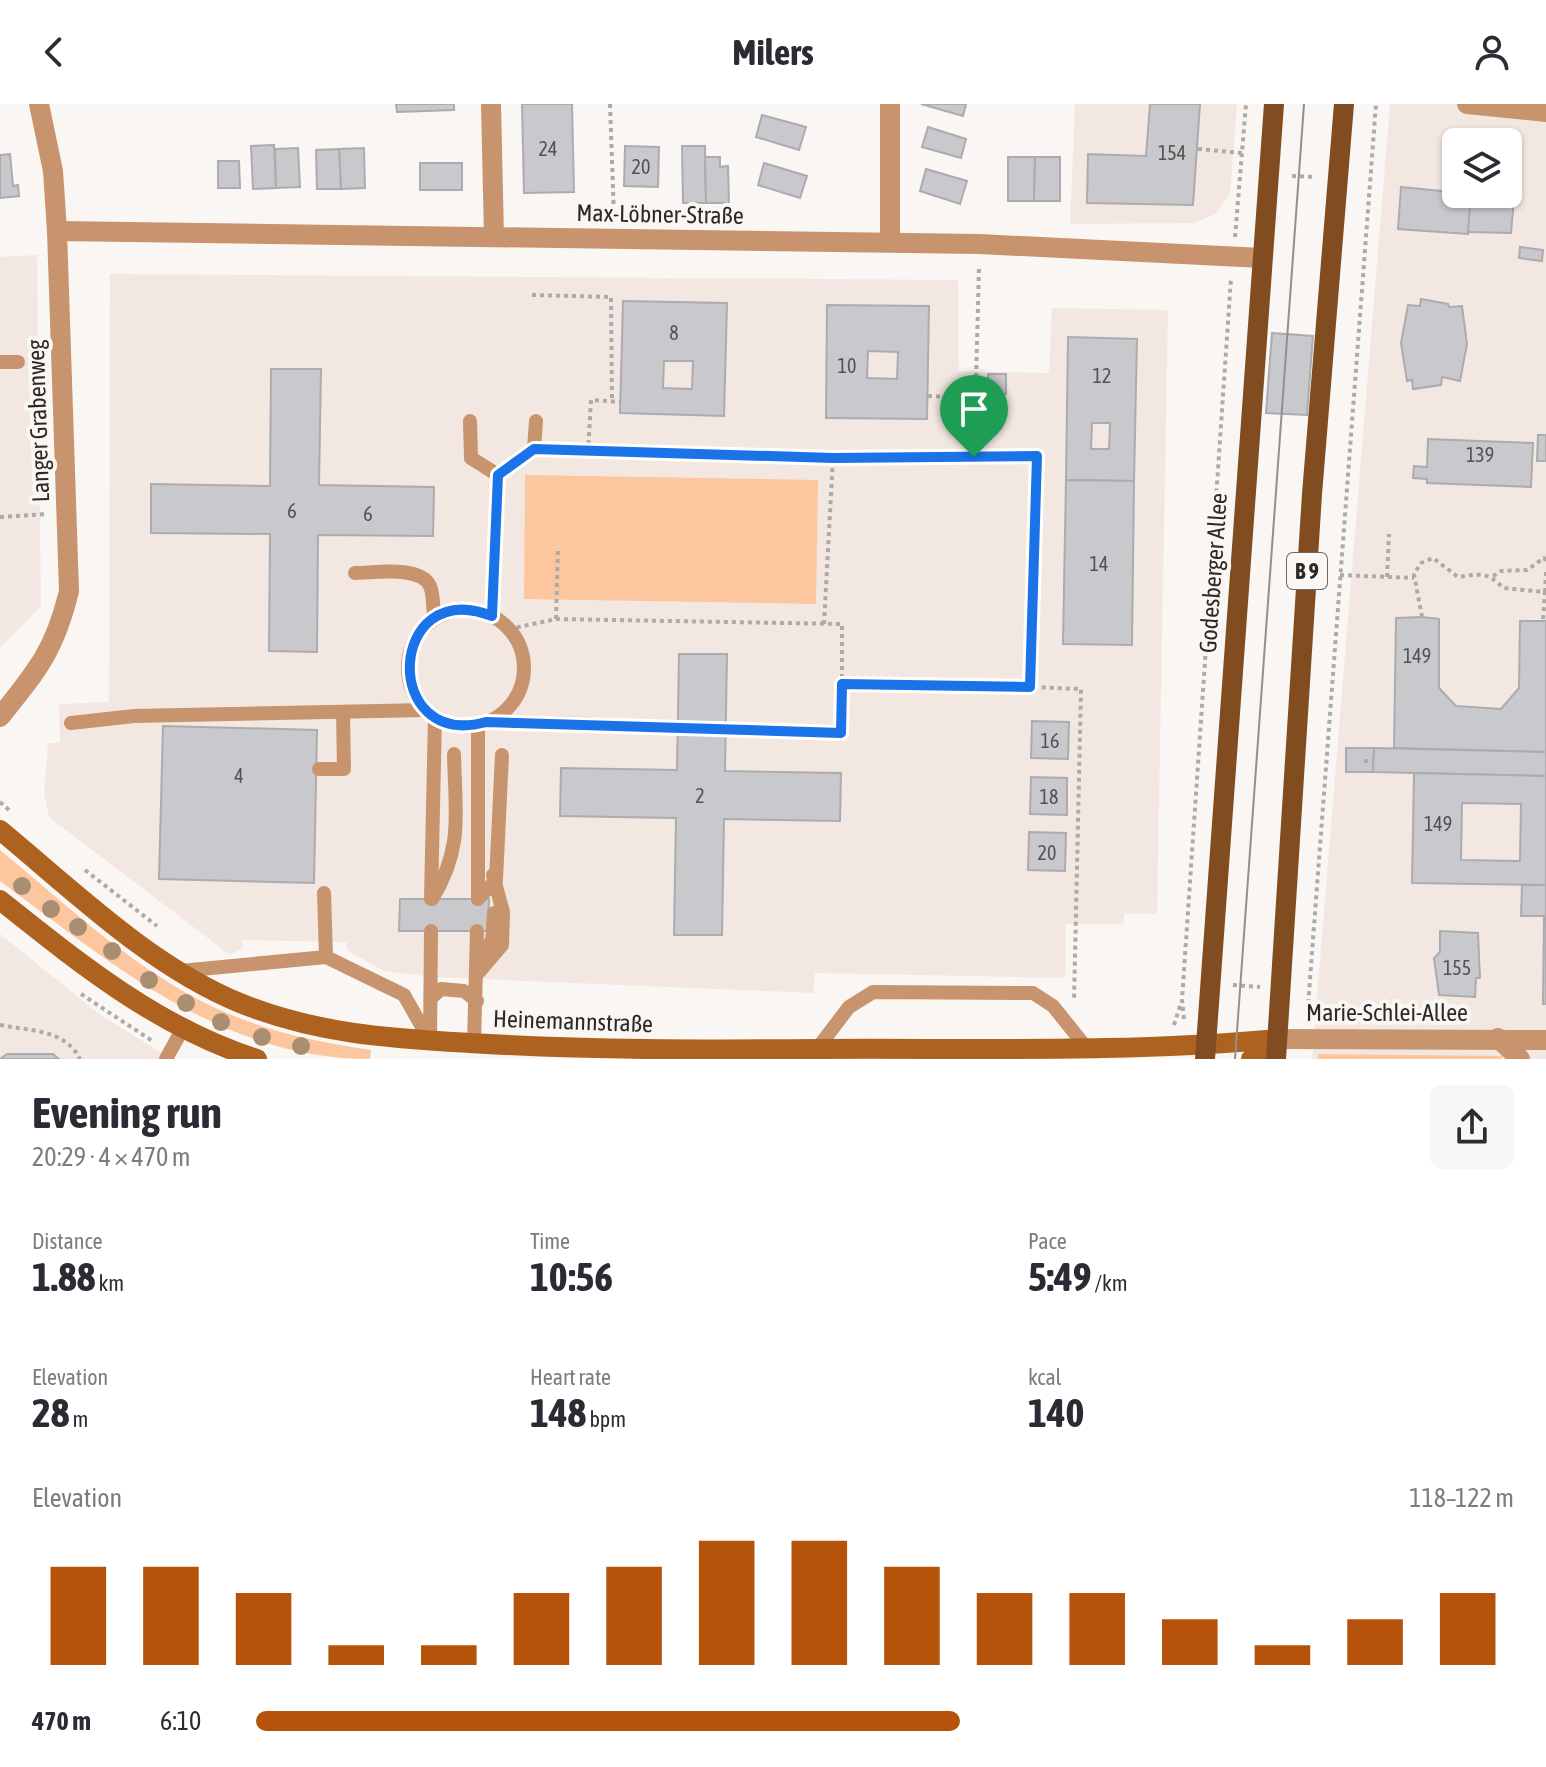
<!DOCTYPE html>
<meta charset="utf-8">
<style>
body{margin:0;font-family:"Asap Condensed",sans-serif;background:#f7f7f7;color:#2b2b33;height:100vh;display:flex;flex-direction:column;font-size:30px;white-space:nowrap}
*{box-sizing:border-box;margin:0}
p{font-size:26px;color:#7c7c81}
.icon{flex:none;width:44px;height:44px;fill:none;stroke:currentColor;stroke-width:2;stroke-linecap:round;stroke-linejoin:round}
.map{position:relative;height:955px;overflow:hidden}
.details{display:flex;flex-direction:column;background:#fff;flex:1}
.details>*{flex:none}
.fabs{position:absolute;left:1442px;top:24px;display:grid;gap:16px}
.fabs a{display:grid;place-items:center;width:80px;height:80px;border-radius:12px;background:#fff;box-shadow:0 2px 6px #0004;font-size:40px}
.pin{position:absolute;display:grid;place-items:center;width:68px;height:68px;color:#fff;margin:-82px -34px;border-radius:50% 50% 50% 0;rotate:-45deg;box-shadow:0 0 8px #0007}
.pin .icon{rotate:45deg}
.round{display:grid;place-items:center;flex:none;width:84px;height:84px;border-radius:12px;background:#f7f7f7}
.head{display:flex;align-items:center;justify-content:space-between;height:136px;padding:0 32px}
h1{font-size:44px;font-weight:700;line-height:60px}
.metrics{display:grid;grid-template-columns:repeat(3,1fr);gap:12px;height:136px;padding:8px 32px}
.metrics div{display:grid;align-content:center}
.metrics b{font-size:40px;font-weight:700}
.metrics small{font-size:22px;font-weight:400}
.metrics p{font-size:22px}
.chart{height:224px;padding:16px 32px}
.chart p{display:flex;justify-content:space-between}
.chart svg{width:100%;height:144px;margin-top:8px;stroke:#b45309;stroke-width:6}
ul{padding:0 32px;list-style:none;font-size:26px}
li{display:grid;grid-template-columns:128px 96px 1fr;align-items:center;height:60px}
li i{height:20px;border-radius:10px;background:#b45309}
header{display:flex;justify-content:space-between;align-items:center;height:104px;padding:0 32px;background:#fff;font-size:36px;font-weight:700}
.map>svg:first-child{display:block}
.built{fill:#f3e8e1;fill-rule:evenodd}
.green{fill:#fcc69e}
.building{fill:#c9c8cc;stroke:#acabaf;stroke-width:2;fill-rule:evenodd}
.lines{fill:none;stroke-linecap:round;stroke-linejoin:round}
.path{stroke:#adaba8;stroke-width:4;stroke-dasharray:4 4;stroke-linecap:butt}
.lane{stroke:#c8946e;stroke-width:14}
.street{stroke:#c8946e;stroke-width:20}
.secondary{stroke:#ad631f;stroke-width:20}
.primary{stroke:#814d20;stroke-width:20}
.tram{stroke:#92908e;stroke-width:2}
.tree{fill:#aa8e72}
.route-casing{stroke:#fff;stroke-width:16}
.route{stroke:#1a73e8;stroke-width:10}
.labels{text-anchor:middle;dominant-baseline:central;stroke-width:8;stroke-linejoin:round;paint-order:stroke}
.number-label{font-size:20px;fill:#535252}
.shield{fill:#f9f6f3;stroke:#6a6766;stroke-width:2}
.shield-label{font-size:22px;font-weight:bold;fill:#2c2a29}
.street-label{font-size:24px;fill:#2c2a29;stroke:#f9f6f3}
</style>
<header><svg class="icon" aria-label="back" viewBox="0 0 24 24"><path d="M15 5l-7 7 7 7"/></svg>Milers<svg class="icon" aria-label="person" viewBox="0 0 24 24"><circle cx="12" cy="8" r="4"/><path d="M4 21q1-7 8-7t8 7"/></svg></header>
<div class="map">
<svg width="1546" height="955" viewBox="0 0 1546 955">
<rect width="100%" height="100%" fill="#f9f6f3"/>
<g class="built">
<polygon points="1075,0 1237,0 1230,90 1215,110 1194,119 1070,120"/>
<path d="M1390 0H1546V955H1312ZM1456 38H1508V90H1456Z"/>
<polygon points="37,151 41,502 0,544 0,153"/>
<polygon points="110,170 958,176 959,267 1049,269 1052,204 1168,206 1157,810 1125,809 1123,820 1066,820 1065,874 815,869 813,889 432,873 384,867 348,847 346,838 242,836 243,844 230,851 49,713 44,690 48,639 60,639 59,600 109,598"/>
<polygon points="0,830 103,913 172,955 0,955"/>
</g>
<g class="green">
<polygon points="525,371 818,376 816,500 524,495"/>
<path d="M0 746C73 806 146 877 234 912 279 930 324 939 371 946L370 955C223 955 112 860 0 777Z"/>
<polygon points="1318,950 1502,952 1502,955 1318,955"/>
</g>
<g class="building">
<polygon points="396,0 454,0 454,6 397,8"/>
<polygon points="522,0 572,0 574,88 524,89"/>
<polygon points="921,0 966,0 963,12"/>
<polygon points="1150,0 1200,0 1193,101 1087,99 1088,50 1146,52"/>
<polygon points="762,11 806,23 799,46 756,33"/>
<polygon points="928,23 966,35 961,54 922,43"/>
<polygon points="274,41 276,84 253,85 251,42"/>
<polygon points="625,42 659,43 658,83 624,82"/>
<polygon points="682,42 705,42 706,99 683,99"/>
<polygon points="298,44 300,83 276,84 275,45"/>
<polygon points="364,44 365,84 341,85 339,45"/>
<polygon points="339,45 341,85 317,85 316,46"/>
<polygon points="10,50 13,82 18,81 19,92 0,94 0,51"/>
<polygon points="705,53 720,53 720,63 728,62 729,99 706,99"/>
<polygon points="1008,53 1035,53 1034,97 1008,97"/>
<polygon points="1035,53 1060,53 1060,97 1034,97"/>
<polygon points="218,57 239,57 240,84 218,84"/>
<rect x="420" y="59" width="42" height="27"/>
<polygon points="764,59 807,72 800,94 758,81"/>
<polygon points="926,65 967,77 960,100 920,87"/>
<polygon points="1401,83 1471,90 1468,130 1398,125"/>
<polygon points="1508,84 1515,84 1511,129 1468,128 1471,90 1508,90"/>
<polygon points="1520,143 1543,146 1542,157 1519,154"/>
<polygon points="1421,195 1448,200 1449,203 1462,202 1467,240 1460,277 1442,273 1441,281 1413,285 1412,276 1407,277 1401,239 1408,201 1420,202"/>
<path d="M623 197 727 199 724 312 620 309ZM664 257H693L692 285 663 284Z"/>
<path d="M827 201 929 202 927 315 826 314ZM868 247 898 248 897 275 867 274Z"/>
<polygon points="1272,229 1313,232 1307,311 1266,309"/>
<path d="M1068 233 1137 235 1134 377 1066 376ZM1092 319H1110L1109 345H1091Z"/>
<polygon points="271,265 321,265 319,381 434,383 433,432 318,431 317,548 269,547 270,430 151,429 151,380 270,382"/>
<polygon points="988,270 1006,270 1006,290 988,289"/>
<polygon points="1538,331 1546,331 1546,357 1537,357"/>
<polygon points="1428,335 1533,339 1531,383 1427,379 1427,375 1413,374 1414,362 1427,363"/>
<polygon points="1066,376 1134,377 1132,541 1063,540"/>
<polygon points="1422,513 1439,515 1439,584 1456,602 1501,605 1519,584 1520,517 1546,517 1546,648 1394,644 1396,514"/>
<polygon points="679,550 727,550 725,667 841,669 840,717 724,715 722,831 674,831 676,714 560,712 561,664 677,666"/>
<polygon points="1032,617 1069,618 1068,655 1031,654"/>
<polygon points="163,622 317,626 314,779 159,775"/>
<polygon points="1346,644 1374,644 1373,668 1346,668"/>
<polygon points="1374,644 1546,648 1546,672 1373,668"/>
<path d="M1414 669 1546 672V781L1412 779ZM1462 699 1521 700 1520 757 1461 756Z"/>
<polygon points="1031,673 1067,674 1067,711 1030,710"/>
<polygon points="1029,728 1066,729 1065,767 1028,766"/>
<polygon points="1522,781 1546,781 1546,812 1521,812"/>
<polygon points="400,795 489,795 488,827 399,827"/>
<polygon points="1544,812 1546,812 1546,900 1543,900"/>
<polygon points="1440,827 1478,829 1480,874 1476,874 1475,893 1439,891 1434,854 1440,848"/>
<polygon points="7,950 53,950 59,955 0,955"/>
</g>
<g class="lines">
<g class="path">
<polyline points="610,0 614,113"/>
<polyline points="1198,45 1242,49"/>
<polyline points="1292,72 1315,73"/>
<polyline points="1235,133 1246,0"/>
<polyline points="532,191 611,193 612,297"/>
<polyline points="928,292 975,294"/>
<polyline points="552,346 833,354 1037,352 1030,583 1081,585 1074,897"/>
<polyline points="588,348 591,296 620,298"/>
<polyline points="974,353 979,163"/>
<polyline points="0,413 46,410"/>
<polyline points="1340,471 1414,474"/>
<polyline points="1493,472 1501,467 1527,466 1544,454 1546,457"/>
<polyline points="1387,473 1389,430"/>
<polyline points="1545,488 1546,468"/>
<path d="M1422 513 1414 470 1421 459 1433 454 1458 473C1480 470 1487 467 1503 484L1545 488 1543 517"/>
<polyline points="556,515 558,443"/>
<polyline points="824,520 833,354"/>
<polyline points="509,525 556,515 842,520 842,580 1030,583"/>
<polyline points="608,621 841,629 842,580"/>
<polyline points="1364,657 1374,657"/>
<polyline points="0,698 9,706"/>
<polyline points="85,766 157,822"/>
<polyline points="1233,881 1260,883"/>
<polyline points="81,890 154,938"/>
<polyline points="1184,915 1182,896 1231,174"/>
<polyline points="1307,915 1376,0"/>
<path d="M0 921C30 927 65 925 80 955"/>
<polyline points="1174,921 1181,899"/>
</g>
<g class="lane">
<polyline points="0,258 18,258"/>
<polyline points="470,317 471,354 498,371 492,512"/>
<polyline points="498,371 534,345 536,317"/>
<path d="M355 469C374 469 420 461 430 482 434 491 433 505 434 515"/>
<circle cx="466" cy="564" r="58"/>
<polyline points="490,618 590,620"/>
<polyline points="71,619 134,612 426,606"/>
<polyline points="319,665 344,665 343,609"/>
<polyline points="324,789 326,853"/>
<polyline points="431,795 435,613"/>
<path d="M432 795C464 743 455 708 454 650"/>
<polyline points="478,795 478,620"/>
<polyline points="478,795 496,776 502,651"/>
<polyline points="479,851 492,837 494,809"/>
<polyline points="180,867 326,853 404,891 430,937"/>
<polyline points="479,868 502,841 503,808 493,771"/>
<polyline points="431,894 441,885 464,887 477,897"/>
<polyline points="430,937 431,827"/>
<polyline points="474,939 477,827"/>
<polyline points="817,945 849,903 873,888 1033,889 1053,902 1085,942"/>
<polyline points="166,955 182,926"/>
</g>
<g class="street">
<polyline points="491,0 494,133"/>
<polyline points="1467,0 1546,8"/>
<polyline points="57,127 979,140 1262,154"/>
<polyline points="890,138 890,0"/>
<path d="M0 613C37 567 55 546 69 487L57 127 53 67 39 0"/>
<polyline points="1498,934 1520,955"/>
<polyline points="1277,935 1546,936"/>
</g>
<g class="secondary">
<path d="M0 726C74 787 150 862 240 899 317 930 388 934 470 939 587 946 703 946 820 945 972 944 1126 949 1277 935"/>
<path d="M0 796C79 859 159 924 257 955"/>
<polyline points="1251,955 1277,935"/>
</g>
<g class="primary">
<polyline points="1205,955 1274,0"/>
<polyline points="1276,955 1312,390 1344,0"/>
</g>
<polyline class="tram" points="1235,955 1304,0"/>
</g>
<g class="tree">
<circle cx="22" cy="782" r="9"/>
<circle cx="51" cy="805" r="9"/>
<circle cx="78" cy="823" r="9"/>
<circle cx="112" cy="847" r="9"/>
<circle cx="149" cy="876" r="9"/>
<circle cx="186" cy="899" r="9"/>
<circle cx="221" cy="918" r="9"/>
<circle cx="262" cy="933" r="9"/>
<circle cx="301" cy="942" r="9"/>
</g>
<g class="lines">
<defs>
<path id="route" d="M534 345 833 354 1037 352 1030 583 842 580 841 629 486 618C380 647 387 471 492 512L498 371Z"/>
</defs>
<use href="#route" class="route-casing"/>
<use href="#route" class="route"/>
</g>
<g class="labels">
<g class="number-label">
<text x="548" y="44">24</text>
<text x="1172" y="48">154</text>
<text x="641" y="62">20</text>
<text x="674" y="228">8</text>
<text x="847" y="261">10</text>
<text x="1102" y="271">12</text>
<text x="1480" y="350">139</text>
<text x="292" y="406">6</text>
<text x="368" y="409">6</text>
<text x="1099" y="459">14</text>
<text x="1417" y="551">149</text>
<text x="1050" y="636">16</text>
<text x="239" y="671">4</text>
<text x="700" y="691">2</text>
<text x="1049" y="692">18</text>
<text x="1438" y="719">149</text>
<text x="1047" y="748">20</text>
<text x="1457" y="863">155</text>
</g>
<rect class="shield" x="1287" y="449" width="40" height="36" rx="6"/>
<g class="shield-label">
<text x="1307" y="467">B 9</text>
</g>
<g class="street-label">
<text transform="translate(660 110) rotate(1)">Max-Löbner-Straße</text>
<text transform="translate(38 317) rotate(-92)">Langer Grabenweg</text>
<text transform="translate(1213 469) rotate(-86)">Godesberger Allee</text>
<text x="1387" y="908">Marie-Schlei-Allee</text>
<text transform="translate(573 917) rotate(2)">Heinemannstraße</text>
</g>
</g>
</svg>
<div class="fabs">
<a><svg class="icon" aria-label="layers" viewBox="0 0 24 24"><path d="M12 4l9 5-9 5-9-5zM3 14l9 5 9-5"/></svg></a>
</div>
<div class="pin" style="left:974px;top:353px;background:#1e9e55"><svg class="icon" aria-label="arrive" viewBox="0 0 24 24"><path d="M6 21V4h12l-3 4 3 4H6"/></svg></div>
</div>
<section class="details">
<div class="head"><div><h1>Evening run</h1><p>20:29 · 4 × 470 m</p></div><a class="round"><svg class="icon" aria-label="share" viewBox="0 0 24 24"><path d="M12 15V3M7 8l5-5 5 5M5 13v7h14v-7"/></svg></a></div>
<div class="metrics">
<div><p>Distance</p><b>1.88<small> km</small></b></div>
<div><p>Time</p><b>10:56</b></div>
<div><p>Pace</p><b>5:49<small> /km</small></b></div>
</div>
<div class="metrics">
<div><p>Elevation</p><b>28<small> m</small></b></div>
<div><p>Heart rate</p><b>148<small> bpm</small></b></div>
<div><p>kcal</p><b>140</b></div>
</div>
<div class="chart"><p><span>Elevation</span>118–122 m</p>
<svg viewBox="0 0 160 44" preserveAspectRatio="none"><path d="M5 44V14M15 44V14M25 44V22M35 44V38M45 44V38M55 44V22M65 44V14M75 44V6M85 44V6M95 44V14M105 44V22M115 44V22M125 44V30M135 44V38M145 44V30M155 44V22"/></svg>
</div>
<ul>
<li><b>470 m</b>6:10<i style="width:56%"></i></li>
</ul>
</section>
